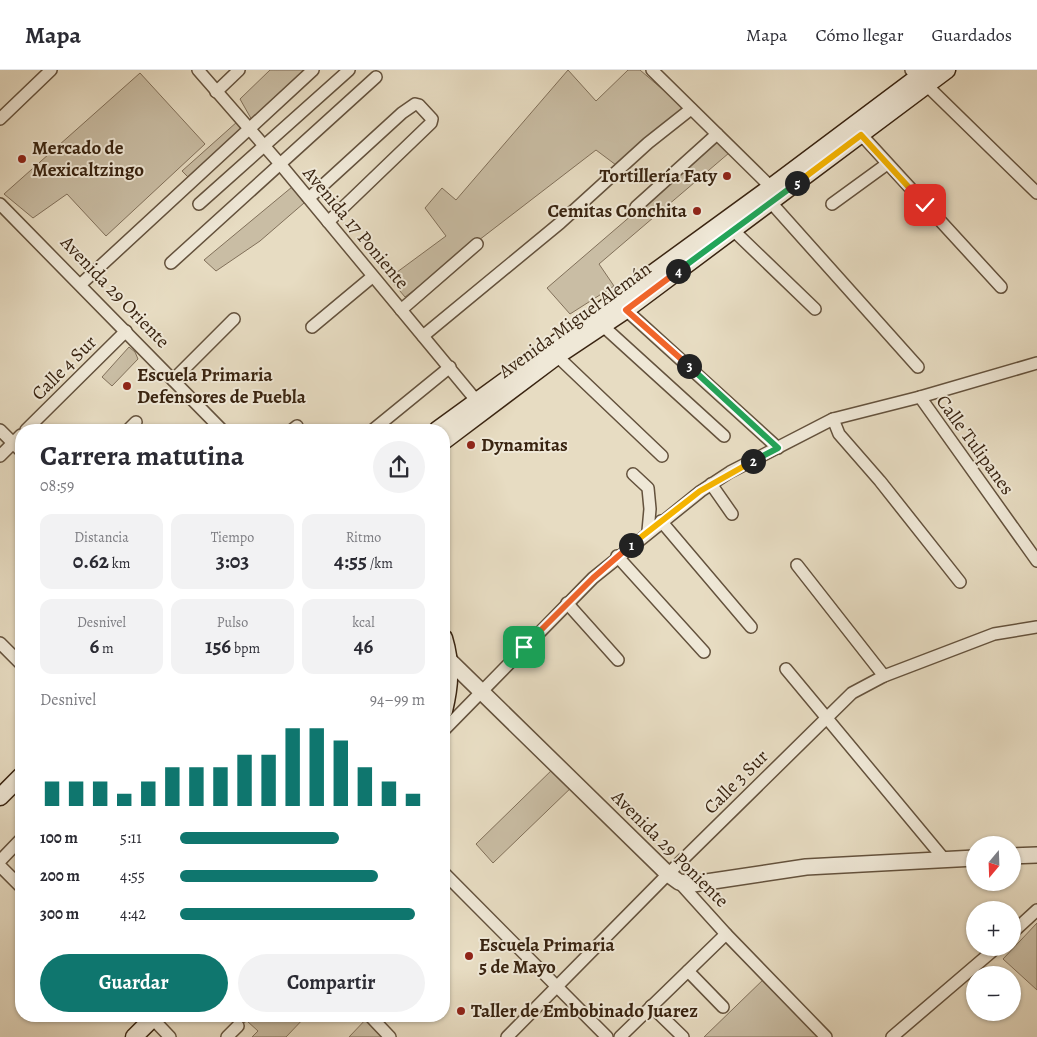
<!DOCTYPE html>
<html lang="es">
<meta charset="utf-8">
<style>
body{margin:0;font-family:Alegreya,serif;background:#f2f2f3;color:#2b2b33;height:100vh;display:flex;flex-direction:column;font-size:19px;white-space:nowrap}
*{box-sizing:border-box;margin:0}
p{font-size:16px;color:#7c7c81}
.icon{flex:none;width:28px;height:28px;fill:none;stroke:currentColor;stroke-width:2;stroke-linecap:round;stroke-linejoin:round}
.map{position:relative;flex:1;overflow:hidden}
.sheet{position:absolute;left:15px;top:354px;width:435px;height:598px;display:flex;flex-direction:column;background:#fff;border-radius:20px;box-shadow:0 1px 4px #0004}
.sheet>*{flex:none}
.needle{width:32px;rotate:199deg}
.fabs{position:absolute;left:966px;top:766px;display:grid;gap:10px}
.fabs a{display:grid;place-items:center;width:55px;height:55px;border-radius:50%;background:#fff;box-shadow:0 1px 4px #0004;font-size:25px}
.pin{position:absolute;display:grid;place-items:center;width:42px;height:42px;color:#fff;margin:-21px;border-radius:10px;box-shadow:0 2px 8px #0006}
.km{position:absolute;width:25px;height:25px;margin:-12px;border-radius:50%;background:#222;color:#fff;font-size:14px;line-height:25px;text-align:center}
.round{display:grid;place-items:center;flex:none;width:52px;height:52px;border-radius:26px;background:#f2f2f3}
.summary{display:flex;align-items:center;justify-content:space-between;height:85px;padding:0 25px}
h1{font-size:28px;font-weight:700;line-height:38px}
.figures{display:grid;grid-template-columns:repeat(3,1fr);gap:8px;height:85px;padding:5px 25px}
.figures div{display:grid;align-content:center;border-radius:12px;background:#f2f2f3;text-align:center}
.figures b{font-size:21px;font-weight:700}
.figures small{font-size:14px;font-weight:400}
.figures p{font-size:14px}
.chart{height:140px;padding:10px 25px}
.chart p{display:flex;justify-content:space-between}
.chart svg{width:100%;height:90px;margin-top:5px;stroke:#0f766e;stroke-width:6}
.action{display:flex;gap:10px;margin-top:auto;padding:10px 25px}
.action a{flex:1;height:58px;border-radius:30px;background:#0f766e;color:#fff;font-size:20px;font-weight:700;line-height:58px;text-align:center}
.action a+a{background:#f2f2f3;color:#2b2b33}
ul{padding:0 25px;list-style:none;font-size:16px}
li{display:grid;grid-template-columns:80px 60px 1fr;align-items:center;height:38px}
li i{height:12px;border-radius:6px;background:#0f766e}
header{display:flex;align-items:center;gap:30px;box-sizing:border-box;height:70px;padding:0 25px;background:#fff;border-bottom:1px solid #e1e1e2}
header strong{font-size:24px}
nav{display:flex;gap:28px;margin-inline-start:auto;font-size:18px}
.map>svg:first-child{display:block}
.green{fill:#c9bda4;stroke:#81705a}
.lines{fill:none;stroke-linecap:round;stroke-linejoin:round}
.minor-casing{stroke:#64523d;stroke-width:14}
.tertiary-casing{stroke:#64523d;stroke-width:18}
.secondary-casing{stroke:#392411;stroke-width:19}
.minor{stroke:#efe8d7;stroke-width:11}
.tertiary{stroke:#efe8d7;stroke-width:15}
.secondary{stroke:#efe8d7;stroke-width:16}
.split-1-casing{stroke:#fff;stroke-width:10}
.split-2-casing{stroke:#fff;stroke-width:10}
.split-3-casing{stroke:#fff;stroke-width:10}
.split-4-casing{stroke:#fff;stroke-width:10}
.split-5-casing{stroke:#fff;stroke-width:10}
.split-6-casing{stroke:#fff;stroke-width:10}
.split-1{stroke:#f0652b;stroke-width:6}
.split-2{stroke:#f5b400;stroke-width:6}
.split-3{stroke:#22a559;stroke-width:6}
.split-4{stroke:#f0652b;stroke-width:6}
.split-5{stroke:#22a559;stroke-width:6}
.split-6{stroke:#f5b400;stroke-width:6}
.poi-dot{fill:#8f2418;stroke:#efe8d7;stroke-width:2}
.labels{text-anchor:middle;dominant-baseline:central;stroke-width:4;stroke-linejoin:round;paint-order:stroke}
.poi-label{font-size:19px;font-weight:bold;fill:#392411;stroke:#efe8d7;text-anchor:start}
.street-label{font-size:19px;fill:#392411;stroke:#efe8d7}
</style>
<header>
<strong>Mapa</strong>
<nav><a>Mapa</a><a>Cómo llegar</a><a>Guardados</a></nav>
</header>
<div class="map">
<svg width="1037" height="967" viewBox="0 0 1037 967">
<rect width="100%" height="100%" fill="#e7dcc2"/>
<filter id="stains"><feTurbulence type="fractalNoise" baseFrequency=".004" numOctaves="4"/><feColorMatrix values="0 0 0 0 .2 0 0 0 0 .09 0 0 0 0 .02 0 0 0 .5 -.17"/></filter>
<radialGradient id="worn" r=".72"><stop offset=".6" stop-color="#630" stop-opacity="0"/><stop offset="1" stop-color="#630" stop-opacity=".3"/></radialGradient>
<g class="green">
<polygon points="270,0 302,0 305,3 253,52 240,29"/>
<polygon points="568,0 596,31 628,0 640,0 684,38 616,95 596,80 405,227 389,208 446,166 425,138 442,118 456,130"/>
<polygon points="140,3 205,74 106,166 67,124 33,148 4,124"/>
<polygon points="238,51 245,59 191,110 182,101"/>
<polygon points="718,71 729,83 599,194 614,216 570,244 547,218"/>
<polygon points="292,117 304,133 260,171 216,201 204,190"/>
<polygon points="129,277 135,282 138,289 112,316 102,307"/>
<polygon points="557,695 576,713 493,793 476,774"/>
<polygon points="1037,853 1037,920 1003,889"/>
<polygon points="767,906 826,967 704,967"/>
<polygon points="228,945 307,945 286,967 252,967 258,961 247,951 238,956"/>
<polygon points="369,946 383,967 349,967"/>
</g>
<g class="lines">
<defs>
<g id="minor">
<polyline points="198,0 281,95 480,335"/>
<polyline points="652,0 775,121"/>
<polyline points="911,0 1037,123"/>
<polyline points="216,22 239,0"/>
<polyline points="0,49 51,0"/>
<polyline points="857,60 1001,217"/>
<polyline points="766,127 918,297"/>
<polyline points="309,128 402,43 415,34 419,35 432,49 431,53 328,152"/>
<polyline points="0,134 222,360"/>
<polyline points="199,134 349,0"/>
<polyline points="832,134 887,94"/>
<polyline points="636,137 717,64"/>
<polyline points="733,160 815,239"/>
<polyline points="171,193 376,7"/>
<polyline points="81,214 313,0"/>
<polyline points="401,240 477,174"/>
<polyline points="626,240 778,378"/>
<polyline points="603,256 724,366"/>
<polyline points="312,257 372,207"/>
<polyline points="423,266 560,153 648,73 691,39"/>
<polyline points="557,286 662,386"/>
<polyline points="173,310 234,249"/>
<polyline points="920,327 1037,491"/>
<polyline points="833,349 839,364 880,411 960,512"/>
<polyline points="374,359 450,297"/>
<polyline points="0,360 21,381"/>
<polyline points="26,360 126,261"/>
<polyline points="128,360 136,352"/>
<polyline points="292,360 297,356"/>
<polyline points="0,386 21,365"/>
<polyline points="633,404 648,418 650,439 648,461"/>
<polyline points="711,414 732,444"/>
<polyline points="661,451 751,557"/>
<polyline points="617,486 704,582"/>
<polyline points="797,495 884,606"/>
<polyline points="567,533 618,590"/>
<polyline points="0,573 21,594"/>
<polyline points="786,599 944,789"/>
<polyline points="444,660 593,508 701,421 730,402 833,349 920,327 1037,293"/>
<polyline points="0,791 21,769"/>
<polyline points="0,796 21,817"/>
<polyline points="444,803 607,967"/>
<polyline points="679,812 726,864 826,967"/>
<polyline points="1012,863 1037,840"/>
<polyline points="688,901 723,937"/>
<polyline points="651,936 683,967"/>
<polyline points="149,945 170,967"/>
<polyline points="369,945 390,967"/>
<polyline points="227,967 238,956"/>
<polyline points="507,967 668,804 852,623 884,606 994,564 1037,557"/>
<polyline points="620,967 726,864"/>
<polyline points="892,967 996,878"/>
</g>
<g id="tertiary">
<polyline points="449,590 668,804 679,812 693,814 806,797 975,788"/>
<polyline points="1012,786 1037,785"/>
</g>
<g id="secondary">
<polyline points="437,360 771,117 927,0"/>
<polyline points="444,371 557,286 626,240 947,0"/>
<path d="M444 568C452 594 450 616 444 641"/>
<polyline points="0,727 21,706"/>
<polyline points="134,967 156,945"/>
</g>
</defs>
<use href="#minor" class="minor-casing"/>
<use href="#tertiary" class="tertiary-casing"/>
<use href="#secondary" class="secondary-casing"/>
<use href="#minor" class="minor"/>
<use href="#tertiary" class="tertiary"/>
<use href="#secondary" class="secondary"/>
</g>
<g class="lines">
<defs>
<polyline id="split-1" points="524,577 593,508 631,475"/>
<polyline id="split-2" points="631,475 700,421 753,391"/>
<polyline id="split-3" points="689,296 778,378 753,391"/>
<polyline id="split-4" points="678,201 626,240 689,296"/>
<polyline id="split-5" points="678,201 797,113"/>
<polyline id="split-6" points="797,113 861,65 925,135"/>
</defs>
<use href="#split-1" class="split-1-casing"/>
<use href="#split-2" class="split-2-casing"/>
<use href="#split-3" class="split-3-casing"/>
<use href="#split-4" class="split-4-casing"/>
<use href="#split-5" class="split-5-casing"/>
<use href="#split-6" class="split-6-casing"/>
<use href="#split-1" class="split-1"/>
<use href="#split-2" class="split-2"/>
<use href="#split-3" class="split-3"/>
<use href="#split-4" class="split-4"/>
<use href="#split-5" class="split-5"/>
<use href="#split-6" class="split-6"/>
</g>
<g class="poi-dot">
<circle cx="22" cy="89" r="5"/>
<circle cx="727" cy="106" r="5"/>
<circle cx="697" cy="141" r="5"/>
<circle cx="127" cy="316" r="5"/>
<circle cx="471" cy="375" r="5"/>
<circle cx="469" cy="886" r="5"/>
<circle cx="461" cy="941" r="5"/>
</g>
<g class="labels">
<g class="poi-label">
<text x="32" y="78">Mercado de<tspan x="32" dy="22">Mexicaltzingo</tspan></text>
<text x="717" y="106" text-anchor="end">Tortillería Faty</text>
<text x="687" y="141" text-anchor="end">Cemitas Conchita</text>
<text x="137" y="305">Escuela Primaria<tspan x="137" dy="22">Defensores de Puebla</tspan></text>
<text x="481" y="375">Dynamitas</text>
<text x="479" y="875">Escuela Primaria<tspan x="479" dy="22">5 de Mayo</tspan></text>
<text x="471" y="941">Taller de Embobinado Juarez</text>
</g>
<g class="street-label">
<text transform="translate(356 158) rotate(50)">Avenida 17 Poniente</text>
<text transform="translate(115 222) rotate(46)">Avenida 29 Oriente</text>
<text transform="translate(575 250) rotate(-36)">Avenida Miguel Alemán</text>
<text transform="translate(64 298) rotate(-45)">Calle 4 Sur</text>
<text transform="translate(975 375) rotate(54)">Calle Tulipanes</text>
<text transform="translate(736 712) rotate(-45)">Calle 3 Sur</text>
<text transform="translate(670 779) rotate(45)">Avenida 29 Poniente</text>
</g>
</g>
<rect width="100%" height="100%" filter="url(#stains)"/>
<rect width="100%" height="100%" fill="url(#worn)"/>
</svg>
<div class="fabs">
<a><svg class="needle" viewBox="-14 -14 28 28"><path d="M0-13l5 13h-10z" fill="#e53935"/><path d="M0 13l5-13h-10z" fill="#7c7c81"/></svg></a>
<a>+</a>
<a>−</a>
</div>
<div class="pin" style="left:524px;top:577px;background:#1e9e55"><svg class="icon" aria-label="arrive" viewBox="0 0 24 24"><path d="M6 21V4h12l-3 4 3 4H6"/></svg></div>
<div class="pin" style="left:925px;top:135px;background:#d93025"><svg class="icon" aria-label="check" viewBox="0 0 24 24"><path d="M5 12l5 5 9-10"/></svg></div>
<b class="km" style="left:631px;top:475px">1</b>
<b class="km" style="left:753px;top:391px">2</b>
<b class="km" style="left:689px;top:296px">3</b>
<b class="km" style="left:678px;top:201px">4</b>
<b class="km" style="left:797px;top:113px">5</b>
<section class="sheet">
<div class="summary"><div><h1>Carrera matutina</h1><p>08:59</p></div><a class="round"><svg class="icon" aria-label="share" viewBox="0 0 24 24"><path d="M12 15V3M7 8l5-5 5 5M5 13v7h14v-7"/></svg></a></div>
<div class="figures">
<div><p>Distancia</p><b>0.62<small> km</small></b></div>
<div><p>Tiempo</p><b>3:03</b></div>
<div><p>Ritmo</p><b>4:55<small> /km</small></b></div>
</div>
<div class="figures">
<div><p>Desnivel</p><b>6<small> m</small></b></div>
<div><p>Pulso</p><b>156<small> bpm</small></b></div>
<div><p>kcal</p><b>46</b></div>
</div>
<div class="chart"><p><span>Desnivel</span>94–99 m</p>
<svg viewBox="0 0 160 44" preserveAspectRatio="none"><path d="M5 44V32M15 44V32M25 44V32M35 44V38M45 44V32M55 44V25M65 44V25M75 44V25M85 44V19M95 44V19M105 44V6M115 44V6M125 44V12M135 44V25M145 44V32M155 44V38"/></svg>
</div>
<ul>
<li><b>100 m</b>5:11<i style="width:65%"></i></li>
<li><b>200 m</b>4:55<i style="width:81%"></i></li>
<li><b>300 m</b>4:42<i style="width:96%"></i></li>
</ul>
<div class="action"><a>Guardar</a><a>Compartir</a></div>
</section>
</div>
